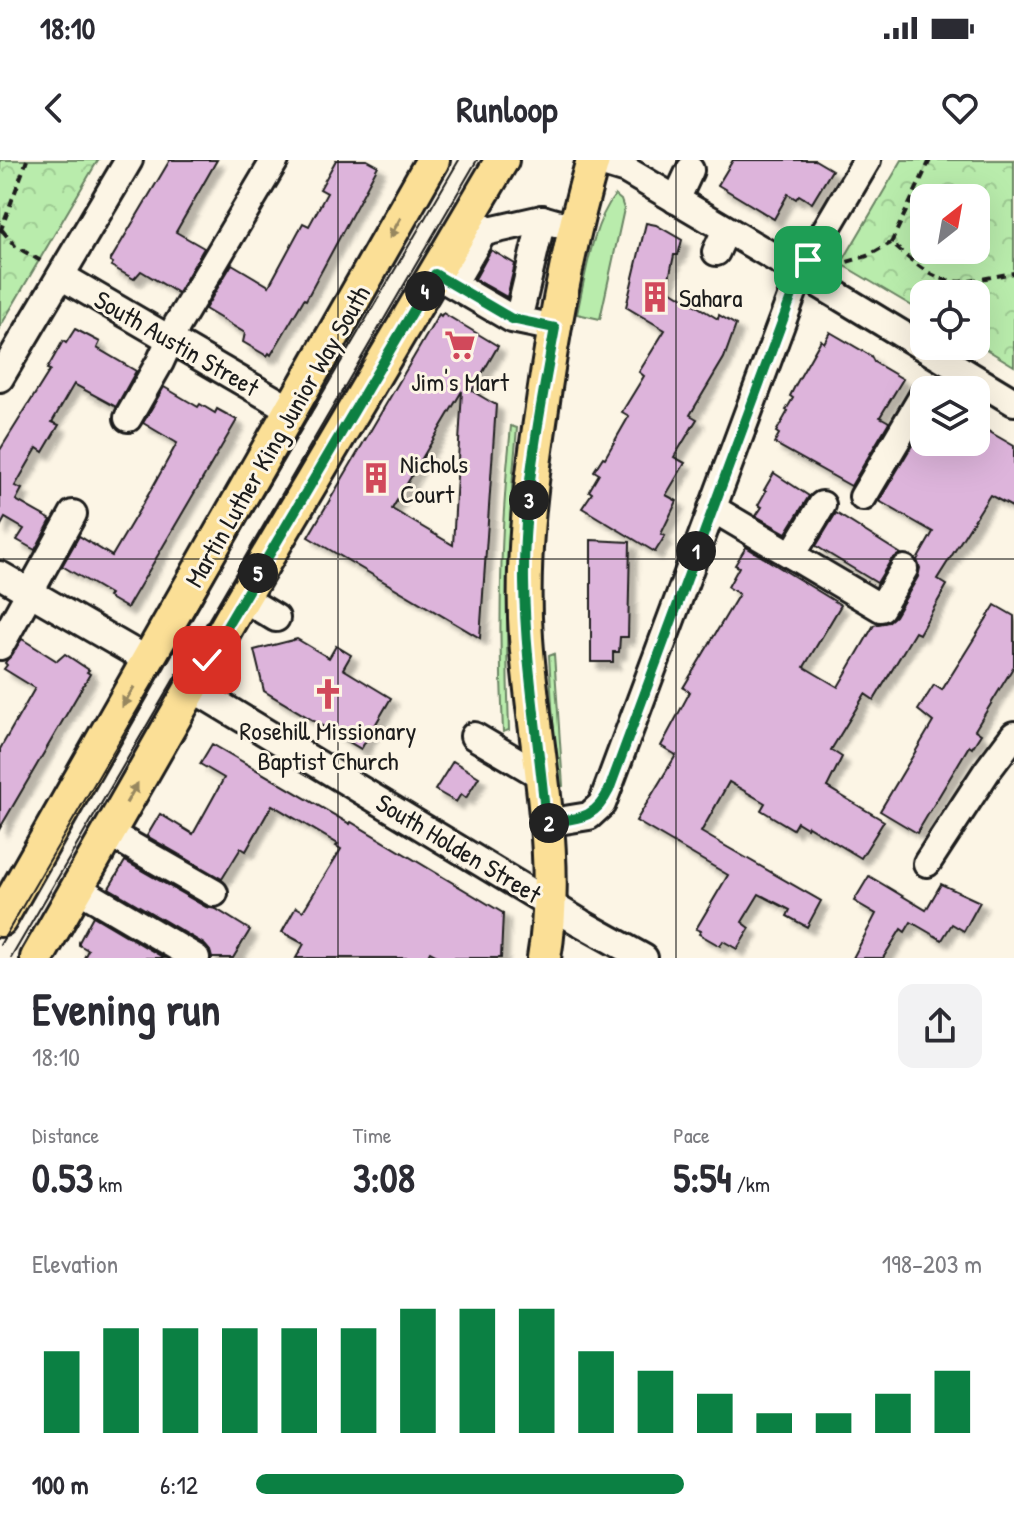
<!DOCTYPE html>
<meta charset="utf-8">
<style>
body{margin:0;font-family:"Patrick Hand",sans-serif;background:#f2f2f3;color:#2b2b33;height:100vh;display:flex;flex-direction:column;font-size:30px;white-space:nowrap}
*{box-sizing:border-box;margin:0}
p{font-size:26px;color:#7c7c81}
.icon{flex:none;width:44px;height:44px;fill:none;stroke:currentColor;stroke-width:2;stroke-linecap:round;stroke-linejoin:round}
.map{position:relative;height:798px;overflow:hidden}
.sheet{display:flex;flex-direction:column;background:#fff;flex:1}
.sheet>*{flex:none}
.needle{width:52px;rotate:31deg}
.tools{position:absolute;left:910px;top:24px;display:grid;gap:16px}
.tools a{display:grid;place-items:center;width:80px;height:80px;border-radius:16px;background:#fff;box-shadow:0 8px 32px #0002;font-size:40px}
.pin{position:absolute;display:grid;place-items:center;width:68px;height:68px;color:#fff;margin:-34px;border-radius:16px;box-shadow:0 4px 12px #0006}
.km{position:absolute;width:40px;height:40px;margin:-20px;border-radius:50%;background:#222;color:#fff;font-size:22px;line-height:40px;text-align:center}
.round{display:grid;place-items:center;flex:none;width:84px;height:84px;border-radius:16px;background:#f2f2f3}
.head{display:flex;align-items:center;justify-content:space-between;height:136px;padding:0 32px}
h1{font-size:44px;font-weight:800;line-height:60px}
.figures{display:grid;grid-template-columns:repeat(3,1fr);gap:12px;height:136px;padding:8px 32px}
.figures div{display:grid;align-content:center}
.figures b{font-size:40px;font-weight:800}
.figures small{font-size:22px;font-weight:400}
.figures p{font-size:22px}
.chart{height:224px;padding:16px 32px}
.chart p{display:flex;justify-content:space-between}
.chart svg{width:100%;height:144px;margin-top:8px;stroke:#0b8043;stroke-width:6}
ul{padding:0 32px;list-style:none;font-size:26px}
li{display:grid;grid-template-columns:128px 96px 1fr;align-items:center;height:60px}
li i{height:20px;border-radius:10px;background:#0b8043}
.status{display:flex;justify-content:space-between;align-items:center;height:56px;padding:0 40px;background:#fff;direction:ltr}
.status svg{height:22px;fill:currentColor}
header{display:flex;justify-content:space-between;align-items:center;height:104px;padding:0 32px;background:#fff;font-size:36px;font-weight:800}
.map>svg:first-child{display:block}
.green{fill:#b9ecac;stroke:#6a8464;stroke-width:2}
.park{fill:url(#park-crowns);stroke:#6a8464;stroke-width:2;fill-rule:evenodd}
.building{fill:#ddb4db;stroke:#1c1c1c;stroke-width:2;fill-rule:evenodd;filter:url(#shadow)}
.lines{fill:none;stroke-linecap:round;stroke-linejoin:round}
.minor-casing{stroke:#1c1c1c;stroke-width:32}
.major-casing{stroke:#1c1c1c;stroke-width:38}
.path{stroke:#1c1c1c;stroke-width:4;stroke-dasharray:8 6;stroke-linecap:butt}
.minor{stroke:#fcf5e5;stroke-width:26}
.major{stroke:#fbdf96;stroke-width:32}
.tram{stroke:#1c1c1c;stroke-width:2}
.oneway{fill:#97875f}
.route-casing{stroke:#fff;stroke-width:16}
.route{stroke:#0b8043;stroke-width:10}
.grid{fill:none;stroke:#1c1c1c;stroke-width:2;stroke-opacity:0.55}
.labels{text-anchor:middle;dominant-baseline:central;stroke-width:6;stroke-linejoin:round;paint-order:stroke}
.poi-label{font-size:26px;fill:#1c1c1c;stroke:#fcf5e5;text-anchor:start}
.street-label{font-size:26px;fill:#1c1c1c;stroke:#fcf5e5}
</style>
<div class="status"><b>18:10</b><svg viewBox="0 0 49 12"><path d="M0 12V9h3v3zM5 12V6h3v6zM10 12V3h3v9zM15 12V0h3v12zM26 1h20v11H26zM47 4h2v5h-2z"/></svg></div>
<header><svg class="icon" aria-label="back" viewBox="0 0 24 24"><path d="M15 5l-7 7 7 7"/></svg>Runloop<svg class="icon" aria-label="heart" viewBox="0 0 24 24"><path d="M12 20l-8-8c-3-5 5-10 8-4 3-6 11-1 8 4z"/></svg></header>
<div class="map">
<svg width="1014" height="798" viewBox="0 0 1014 798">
<defs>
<pattern id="park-crowns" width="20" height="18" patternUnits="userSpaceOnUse" patternTransform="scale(2)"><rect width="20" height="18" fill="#b9ecac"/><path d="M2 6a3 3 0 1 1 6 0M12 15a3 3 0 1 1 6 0" fill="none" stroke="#9eca93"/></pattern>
<filter id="shadow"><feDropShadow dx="7" dy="7" stdDeviation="2" flood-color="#0004"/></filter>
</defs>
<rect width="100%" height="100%" fill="#fcf5e5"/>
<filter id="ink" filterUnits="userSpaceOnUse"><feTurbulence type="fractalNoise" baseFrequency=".0125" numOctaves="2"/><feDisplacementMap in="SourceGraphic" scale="16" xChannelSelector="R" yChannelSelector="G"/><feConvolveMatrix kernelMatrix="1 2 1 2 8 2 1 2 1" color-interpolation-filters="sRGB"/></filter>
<g filter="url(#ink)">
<g class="green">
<path d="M615 35 621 40 624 49 600 159 577 154C585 118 592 64 615 35Z"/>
<path d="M511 266 517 268C507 369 505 469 509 570L503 572C498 469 500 368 511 266Z"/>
<polygon points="554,494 563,626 557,627 549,496"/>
</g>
<g class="park">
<polygon points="0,0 98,0 0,167"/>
<path d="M902 0H1014V206L976 183V134H924V153L841 104ZM924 38H976V90H924Z"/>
</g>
<g class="building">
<polygon points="170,0 217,0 176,72 204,88 178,133 141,111 134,119 111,106 113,103 110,101"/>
<polygon points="336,0 367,0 378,6 306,140 304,139 271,195 269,193 267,196 243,182 245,173 205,149 232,104 269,126 303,63 309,66 327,33 320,29"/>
<polygon points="733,0 815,0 832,10 812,43 799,35 796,39 788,34 774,59 718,25"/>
<polygon points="646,63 656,65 682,80 678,95 674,95 667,128 718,159 719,155 736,165 724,198 690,255 697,259 674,297 685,303 666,335 677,341 661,374 665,376 655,392 582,348 592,333 589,331 599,314 594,311 603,297 605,298 629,256 622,252 644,216 639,212 665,170 626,147"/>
<polygon points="491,90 515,104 507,137 475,119"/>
<path d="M443 153 498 186 472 231 496 245 480 478 308 377 439 154 441 156ZM462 231 453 385 392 349Z"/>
<polygon points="75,169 100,182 97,188 136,211 116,247 74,224 52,262 59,265 43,292 37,288 15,326 22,329 16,340 51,360 35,390 17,380 24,369 5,358 0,367 0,290 50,210 47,209 63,181 66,183"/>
<polygon points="830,172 871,196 874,202 903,219 880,257 889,262 851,326 774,283 779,274 776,272 788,251 786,250 793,238 790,236 796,224 821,180 824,183"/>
<polygon points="164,227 198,247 200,244 215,253 217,249 237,260 127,448 108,437 110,434 62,406 79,376 112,396 151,330 177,283 143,263"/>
<polygon points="976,264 1014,286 1014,348 990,335 937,419 947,425 919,474 915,472 874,540 865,534 831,590 842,597 827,627 884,661 861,698 808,666 807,668 797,662 793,669 761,650 765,643 729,622 701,672 821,741 807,767 787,756 790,750 759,734 742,762 750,768 737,789 723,781 720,786 699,774 701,771 696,769 728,715 636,661 676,595 661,586 690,532 683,528 739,434 728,427 739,407 735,405 746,387 841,445 804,507 838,527 874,465 888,462 895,456 918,417 920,408 917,400 933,372 879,341 924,265 924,282 976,282"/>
<polygon points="774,313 809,336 786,373 756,356 762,347 758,345 766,331 764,330"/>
<polygon points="836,353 901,394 891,400 877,423 816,386"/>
<polygon points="591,380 630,382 628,477 620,477 619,492 613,492 613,502 591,502"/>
<polygon points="995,445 1014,456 1014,506 975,570 981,574 972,588 969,586 917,673 880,651 933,562 918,550 934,525 942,530"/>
<polygon points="22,479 57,501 65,494 89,510 87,512 90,514 0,668 0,589 35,528 4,509 7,505 5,503"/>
<polygon points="297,479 329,498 336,486 351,495 343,509 391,538 361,589 264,531 254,490"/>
<polygon points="212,584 350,664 351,662 503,753 501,798 441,798 430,792 427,798 296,798 304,784 282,772 296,747 303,751 341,689 336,686 338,684 272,645 246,691 241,688 222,719 147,676 160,654 193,674 224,618 200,604"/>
<polygon points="453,601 479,617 466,638 461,634 456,642 435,630"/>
<polygon points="125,701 206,747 216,749 250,770 233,798 212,798 210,791 204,784 109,728"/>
<polygon points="869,716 926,750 941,724 980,742 964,771 952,764 942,780 911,762 905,772 901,769 883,798 853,798 876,754 854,741"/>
<polygon points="93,756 164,798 84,798 88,790 79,785 79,782"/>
</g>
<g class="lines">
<defs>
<g id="minor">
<polyline points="593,0 626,10 787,105"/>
<polyline points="676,40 690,10"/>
<polyline points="468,58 489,71 542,59 573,68"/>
<polyline points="716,92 726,70"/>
<polyline points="808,100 867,0"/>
<polyline points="435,114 512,159 555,168"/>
<polyline points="61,116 293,251"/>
<polyline points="814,121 1014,242"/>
<polyline points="453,124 485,69"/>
<polyline points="518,160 542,59"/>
<polyline points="0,218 129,0"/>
<polyline points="128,258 160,202 177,165 275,0"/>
<polyline points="863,337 924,234"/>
<polyline points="712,348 881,448 904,409"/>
<polyline points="792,395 822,345"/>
<polyline points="0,415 149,501"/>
<polyline points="243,438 276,458"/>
<polyline points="0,486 73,354"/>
<polyline points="192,528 581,763 644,798"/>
<polyline points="474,576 542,616"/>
<polyline points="546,663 589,656 602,644 795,127"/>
<polyline points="109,673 214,733"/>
<polyline points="927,703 987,611 1014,575"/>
<polyline points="77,728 196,798"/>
</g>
<g id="major">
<polyline points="0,760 433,0"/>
<polyline points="37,798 243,438 502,0"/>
<path d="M544 798C562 694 533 582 526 478 521 403 530 329 541 255 553 169 569 83 593 0"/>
</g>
</defs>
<use href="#minor" class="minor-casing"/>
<use href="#major" class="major-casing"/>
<g class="path">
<path d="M930 0 891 83C915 103 936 126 969 121 984 119 999 115 1014 113"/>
<polyline points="2,70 15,86 41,101"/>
<polyline points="0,72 27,0"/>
<polyline points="834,106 867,96 891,83"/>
</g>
<use href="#minor" class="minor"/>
<use href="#major" class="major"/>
<g class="tram">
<polyline points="0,785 459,0"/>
<polyline points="11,798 477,0"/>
</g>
</g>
<defs><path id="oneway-solid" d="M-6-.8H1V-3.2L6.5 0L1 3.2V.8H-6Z" transform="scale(2)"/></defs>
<g class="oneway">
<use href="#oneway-solid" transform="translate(395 68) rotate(119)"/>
<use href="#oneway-solid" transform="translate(128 537) rotate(120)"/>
<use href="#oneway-solid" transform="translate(132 633) rotate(-60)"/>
</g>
</g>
<g class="lines" filter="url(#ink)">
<defs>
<path id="route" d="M207 500 435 114 512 159 555 168C540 250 523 337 524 421 525 502 539 582 546 663 577 658 594 661 609 630L795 127 804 129 814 121 815 110 808 100"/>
</defs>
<use href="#route" class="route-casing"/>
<use href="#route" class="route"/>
</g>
<path class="grid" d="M338 0V798M676 0V798M0 399H1014"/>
<defs>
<symbol id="building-bare" viewBox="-9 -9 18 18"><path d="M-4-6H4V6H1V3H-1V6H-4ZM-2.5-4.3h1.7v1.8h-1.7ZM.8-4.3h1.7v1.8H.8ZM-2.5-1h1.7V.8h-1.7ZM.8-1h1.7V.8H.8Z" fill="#d1495b" stroke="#fcf5e5" stroke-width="2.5" paint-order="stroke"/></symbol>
<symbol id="supermarket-bare" viewBox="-9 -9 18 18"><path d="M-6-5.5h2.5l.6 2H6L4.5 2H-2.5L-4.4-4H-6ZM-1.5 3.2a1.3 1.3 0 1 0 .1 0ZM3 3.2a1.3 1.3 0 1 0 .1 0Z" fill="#d1495b" stroke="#fcf5e5" stroke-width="2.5" paint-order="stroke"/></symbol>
<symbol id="church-bare" viewBox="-9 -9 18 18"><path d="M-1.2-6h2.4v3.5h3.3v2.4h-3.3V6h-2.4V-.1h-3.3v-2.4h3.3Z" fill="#d1495b" stroke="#fcf5e5" stroke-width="2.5" paint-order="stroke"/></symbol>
</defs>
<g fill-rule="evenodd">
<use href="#building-bare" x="633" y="115" width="44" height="44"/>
<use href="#supermarket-bare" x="438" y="163" width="44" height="44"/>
<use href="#building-bare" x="354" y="296" width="44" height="44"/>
<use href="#church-bare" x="306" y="512" width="44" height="44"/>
</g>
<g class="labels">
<g class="poi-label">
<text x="679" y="137">Sahara</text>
<text x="460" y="221" text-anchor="middle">Jim's Mart</text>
<text x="400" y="303">Nichols<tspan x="400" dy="30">Court</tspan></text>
<text x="328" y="570" text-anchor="middle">Rosehill Missionary<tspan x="328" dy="30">Baptist Church</tspan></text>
</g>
<g class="street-label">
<text transform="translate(177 183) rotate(30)">South Austin Street</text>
<text transform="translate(277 276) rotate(-60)">Martin Luther King Junior Way South</text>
<text transform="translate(459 688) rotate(31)">South Holden Street</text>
</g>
</g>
</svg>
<div class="tools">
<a><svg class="needle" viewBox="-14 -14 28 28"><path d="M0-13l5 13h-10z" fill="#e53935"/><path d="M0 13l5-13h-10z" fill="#7c7c81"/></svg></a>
<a><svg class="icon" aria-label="locate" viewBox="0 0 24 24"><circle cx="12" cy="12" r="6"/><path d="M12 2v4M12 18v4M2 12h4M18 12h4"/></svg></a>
<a><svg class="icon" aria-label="layers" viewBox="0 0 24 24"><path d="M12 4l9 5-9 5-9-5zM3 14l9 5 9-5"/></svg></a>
</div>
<div class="pin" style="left:808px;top:100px;background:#1e9e55"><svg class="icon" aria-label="arrive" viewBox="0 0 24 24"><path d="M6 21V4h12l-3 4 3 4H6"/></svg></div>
<div class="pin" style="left:207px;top:500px;background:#d93025"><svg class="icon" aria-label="check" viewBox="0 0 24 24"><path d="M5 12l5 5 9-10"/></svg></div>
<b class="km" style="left:696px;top:391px">1</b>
<b class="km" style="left:549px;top:663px">2</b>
<b class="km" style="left:529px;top:340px">3</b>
<b class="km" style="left:425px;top:131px">4</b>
<b class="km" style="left:258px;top:413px">5</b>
</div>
<section class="sheet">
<div class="head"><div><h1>Evening run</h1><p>18:10</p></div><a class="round"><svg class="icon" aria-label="share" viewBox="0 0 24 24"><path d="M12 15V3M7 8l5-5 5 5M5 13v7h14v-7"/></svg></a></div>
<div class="figures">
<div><p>Distance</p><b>0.53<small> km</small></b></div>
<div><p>Time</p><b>3:08</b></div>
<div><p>Pace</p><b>5:54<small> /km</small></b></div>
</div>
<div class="chart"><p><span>Elevation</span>198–203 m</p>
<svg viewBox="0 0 160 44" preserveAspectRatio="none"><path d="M5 44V19M15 44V12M25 44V12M35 44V12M45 44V12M55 44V12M65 44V6M75 44V6M85 44V6M95 44V19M105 44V25M115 44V32M125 44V38M135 44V38M145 44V32M155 44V25"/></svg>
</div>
<ul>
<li><b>100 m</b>6:12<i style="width:59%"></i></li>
</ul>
</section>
